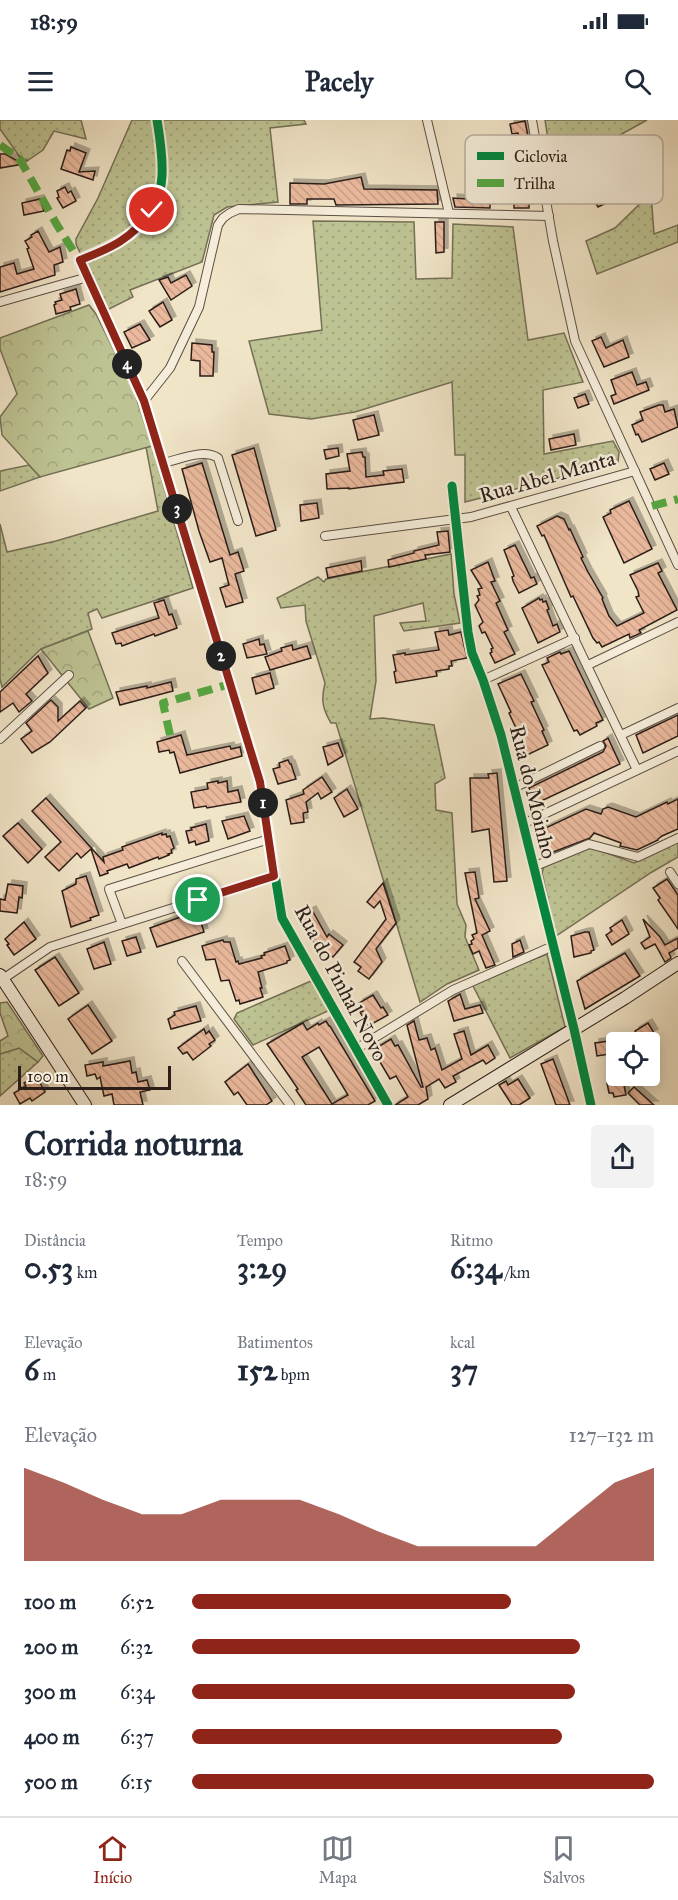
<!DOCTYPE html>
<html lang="pt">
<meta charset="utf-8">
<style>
body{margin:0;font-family:"IM FELL Great Primer",serif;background:#f2f2f3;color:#1f2937;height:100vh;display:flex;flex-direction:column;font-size:22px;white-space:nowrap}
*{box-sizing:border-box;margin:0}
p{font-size:20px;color:#747a83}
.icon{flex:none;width:33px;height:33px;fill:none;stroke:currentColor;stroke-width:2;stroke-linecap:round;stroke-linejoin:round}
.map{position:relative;height:985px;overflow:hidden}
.drawer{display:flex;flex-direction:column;background:#fff;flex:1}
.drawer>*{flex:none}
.tools{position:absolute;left:606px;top:912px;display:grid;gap:12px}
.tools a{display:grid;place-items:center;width:54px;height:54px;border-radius:6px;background:#fff;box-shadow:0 3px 15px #0003;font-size:30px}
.scale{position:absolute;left:18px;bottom:15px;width:153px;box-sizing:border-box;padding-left:6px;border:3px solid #2b1d18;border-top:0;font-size:16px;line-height:21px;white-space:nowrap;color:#2b1d18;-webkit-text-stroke:4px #f6eedb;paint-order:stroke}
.pin{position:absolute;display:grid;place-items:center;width:51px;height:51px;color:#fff;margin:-26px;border:3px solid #fff;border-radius:50%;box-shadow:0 2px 6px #0007}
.km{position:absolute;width:30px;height:30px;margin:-15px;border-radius:50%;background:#222;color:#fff;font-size:16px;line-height:30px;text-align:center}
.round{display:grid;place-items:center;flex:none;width:63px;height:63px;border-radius:6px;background:#f2f2f3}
.summary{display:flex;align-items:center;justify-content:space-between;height:102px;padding:0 24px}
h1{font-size:33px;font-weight:800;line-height:45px}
.metrics{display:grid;grid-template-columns:repeat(3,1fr);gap:9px;height:102px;padding:6px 24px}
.metrics div{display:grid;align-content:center}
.metrics b{font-size:30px;font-weight:800}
.metrics small{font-size:16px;font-weight:400}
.metrics p{font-size:16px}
.chart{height:168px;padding:12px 24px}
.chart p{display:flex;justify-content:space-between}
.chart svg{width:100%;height:108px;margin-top:6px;fill:#8f2418;opacity:.7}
ul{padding:0 24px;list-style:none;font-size:20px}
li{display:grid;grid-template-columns:96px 72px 1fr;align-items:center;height:45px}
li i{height:15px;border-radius:8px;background:#8f2418}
.status{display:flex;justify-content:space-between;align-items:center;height:42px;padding:0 30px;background:#fff;direction:ltr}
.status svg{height:16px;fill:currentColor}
header{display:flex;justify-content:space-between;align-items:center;height:78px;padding:0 24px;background:#fff;font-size:27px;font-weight:800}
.dock{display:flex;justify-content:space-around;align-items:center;height:84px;border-top:2px solid #e0e1e3;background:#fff;font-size:16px;color:#747a83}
.dock a{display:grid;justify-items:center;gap:3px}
.dock .on{color:#8f2418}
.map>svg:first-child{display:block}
.grass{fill:url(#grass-dots);stroke:#747056;stroke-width:1.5}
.forest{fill:url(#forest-crowns);stroke:#747056;stroke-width:1.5}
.building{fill:url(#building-back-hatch);stroke:#2b1d18;stroke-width:1.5;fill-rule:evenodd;filter:url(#shadow)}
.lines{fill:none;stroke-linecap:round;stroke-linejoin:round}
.street-casing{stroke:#5c4f44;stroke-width:10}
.secondary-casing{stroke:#2b1d18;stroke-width:14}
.street{stroke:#f6eedb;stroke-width:8}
.secondary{stroke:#f6eedb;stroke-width:12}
.quiet{stroke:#54a942;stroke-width:8;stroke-dasharray:15 8;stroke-linecap:butt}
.cycleway-casing{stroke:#f6eedb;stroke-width:13}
.cycleway{stroke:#00873e;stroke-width:9}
.route-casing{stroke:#fff;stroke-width:12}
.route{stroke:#8f2418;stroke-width:8}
.labels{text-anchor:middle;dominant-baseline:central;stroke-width:5;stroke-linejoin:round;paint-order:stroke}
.street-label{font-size:21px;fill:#2b1d18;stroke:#f6eedb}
.key{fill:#f6eedb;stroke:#b9afa0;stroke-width:1.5}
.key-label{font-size:16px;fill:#2b1d18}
</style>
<div class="status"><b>18:59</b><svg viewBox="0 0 49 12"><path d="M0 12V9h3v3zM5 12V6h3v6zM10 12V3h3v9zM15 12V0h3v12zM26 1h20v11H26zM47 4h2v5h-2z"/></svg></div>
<header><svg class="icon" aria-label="menu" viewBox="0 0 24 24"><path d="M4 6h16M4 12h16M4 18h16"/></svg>Pacely<svg class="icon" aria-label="search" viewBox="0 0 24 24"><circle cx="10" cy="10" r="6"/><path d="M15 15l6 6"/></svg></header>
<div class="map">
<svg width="678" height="985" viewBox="0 0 678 985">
<defs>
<pattern id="grass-dots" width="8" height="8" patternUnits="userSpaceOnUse" patternTransform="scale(1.5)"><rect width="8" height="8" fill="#bec393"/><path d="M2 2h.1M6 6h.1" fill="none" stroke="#a3a77e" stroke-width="1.8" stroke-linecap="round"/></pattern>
<pattern id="forest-crowns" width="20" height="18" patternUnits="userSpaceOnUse" patternTransform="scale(1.5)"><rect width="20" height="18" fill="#bec393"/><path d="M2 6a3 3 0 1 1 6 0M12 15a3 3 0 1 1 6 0" fill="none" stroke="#a3a77e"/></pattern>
<pattern id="building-back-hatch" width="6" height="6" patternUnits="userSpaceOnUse" patternTransform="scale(1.5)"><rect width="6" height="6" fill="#ebba9e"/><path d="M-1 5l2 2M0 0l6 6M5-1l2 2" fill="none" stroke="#ca9f87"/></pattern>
<filter id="shadow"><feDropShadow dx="4" dy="-4" stdDeviation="0" flood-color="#0004"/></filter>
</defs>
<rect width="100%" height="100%" fill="#f1e5c8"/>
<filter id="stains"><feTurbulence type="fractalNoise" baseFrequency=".00333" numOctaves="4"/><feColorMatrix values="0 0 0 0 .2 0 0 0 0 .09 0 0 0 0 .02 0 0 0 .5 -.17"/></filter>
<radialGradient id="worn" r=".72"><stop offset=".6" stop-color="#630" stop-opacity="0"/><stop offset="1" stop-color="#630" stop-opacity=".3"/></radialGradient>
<g class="grass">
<polygon points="0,0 81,0 86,19 54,11 43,30 24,43 0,9"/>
<polygon points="132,0 304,0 306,4 270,8 278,82 227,87 214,95 202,142 130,170 133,177 107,190 76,124 76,119 98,78"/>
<polygon points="545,0 647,0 553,52"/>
<polygon points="651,73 654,114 678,105 678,122 597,154 586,121 615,108"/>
<polygon points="313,101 414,102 416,159 452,158 453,104 513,107 528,220 564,213 583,262 543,270 544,334 613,321 619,332 618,343 465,382 465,335 455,335 452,262 355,292 311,299 269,294 249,221 322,210"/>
<polygon points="152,326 193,468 102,498 97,489 88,493 92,509 41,529 2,567 0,559 0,404 7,432 56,421 158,391 146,327"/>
<polygon points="29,345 40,357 0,371 0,351"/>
<path d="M451 434 454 474 460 503 404 511 400 503 426 501 423 483 374 496 376 561 370 599 383 598 434 605 445 658 435 664 436 690 452 693 457 784 466 805 465 817 479 850 447 864 420 882 336 603H331C322 588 321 579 325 563L306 501 305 485 281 488 277 478 318 457 324 462 326 459Z"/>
<polygon points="678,722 678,737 652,752 556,816 542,753 544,746 590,727 634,743"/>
<polygon points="547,834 565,907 510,938 472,864"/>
<polygon points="311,861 330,890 253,925 234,899 237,893"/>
<polygon points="19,928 38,942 0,976 0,934"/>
</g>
<g class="forest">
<polygon points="89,185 96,194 134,271 152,326 40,357 2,315 0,297 17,274 0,229 0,218"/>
<polygon points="88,511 113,578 89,589 41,529"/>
<polygon points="7,882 43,936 38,942 19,928 0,934 0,921 8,916 0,893 0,883"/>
</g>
<g class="building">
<polygon points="525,1 534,47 528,49 527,65 531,65 530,81 529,81 529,88 514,88 514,82 498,82 498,73 514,73 514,54 492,52 493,39 523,40 518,13 512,14 510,4"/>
<polygon points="71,27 86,33 79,52 95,51 93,60 61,49 67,30 70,31"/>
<polygon points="0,34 5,34 23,44 0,48"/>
<polygon points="629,48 639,67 598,87 592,77 613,66 612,64 622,59 619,54"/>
<polygon points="361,57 364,69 437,70 438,84 336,85 334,79 307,79 307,84 290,84 290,63 324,64"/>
<polygon points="65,67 68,73 71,71 76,81 63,88 57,78 59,77 57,71"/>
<polygon points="466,70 476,70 475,74 490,75 490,88 455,87 453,78 467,79"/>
<polygon points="40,79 44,91 24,95 22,83"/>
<polygon points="435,102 444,102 444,132 436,133"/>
<polygon points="38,111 49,132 60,127 63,142 54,145 55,155 0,172 0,147 14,143 17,154 34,149 27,129 29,128 25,121 32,117 31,115"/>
<polygon points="186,155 192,166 171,180 159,160 168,157 171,163"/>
<polygon points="76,169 80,184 70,187 71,190 56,194 54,185 56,184 55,182 62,180 60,174"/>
<polygon points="163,182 172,200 160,207 149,191"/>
<polygon points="140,204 150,220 132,228 124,212"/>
<polygon points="601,217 606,228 623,220 629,237 604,247 592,221"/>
<polygon points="192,223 212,225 212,232 214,232 213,256 200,256 200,241 191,240"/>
<polygon points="632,252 637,265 646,262 649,270 614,284 611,276 616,274 611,260"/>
<polygon points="585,274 589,284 578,288 574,278"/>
<polygon points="659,285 663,285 665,292 674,289 678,307 642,322 638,314 636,315 632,305 643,300 640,292"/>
<polygon points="374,295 379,315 358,320 353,300"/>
<polygon points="574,314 576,325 551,330 549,319"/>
<polygon points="254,328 276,410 256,416 232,335"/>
<polygon points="338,328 339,336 326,339 324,330"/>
<polygon points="362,332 363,337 365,337 366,357 384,355 383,351 402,349 404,362 349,369 349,368 327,369 326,354 350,351 347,334"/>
<polygon points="202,343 230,435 238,432 244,451 235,454 243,482 226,487 220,468 229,465 222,438 210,442 199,411 182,349"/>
<polygon points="664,343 669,354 655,360 650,349"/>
<polygon points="629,381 652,429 624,443 603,397 611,393 610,390"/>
<polygon points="317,383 319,398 301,401 300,385"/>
<polygon points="557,396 564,399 569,410 570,409 583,437 581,438 588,452 603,478 602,479 609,496 617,506 644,493 636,477 639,476 638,471 630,455 658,443 662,451 658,453 677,490 639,510 641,513 630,518 629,514 602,527 599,522 597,523 593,518 573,476 571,477 544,415 542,416 537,406"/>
<polygon points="448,411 450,432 425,435 426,439 389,447 388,440 414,433 414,431 439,425 437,412"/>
<polygon points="515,425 531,458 534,457 537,464 519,473 513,461 512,457 514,456 504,430"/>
<polygon points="361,441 362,451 328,458 326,448"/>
<polygon points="488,442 495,461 491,462 500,481 496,483 508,510 504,512 515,534 495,543 490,533 492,532 491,529 493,528 485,512 482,513 479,506 483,502 475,485 479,480 477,476 480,475 478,469 482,468 471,450"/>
<polygon points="539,478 540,480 542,479 543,482 546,481 549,489 547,490 553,506 557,504 560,512 538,523 522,488"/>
<polygon points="164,480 169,495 172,494 177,508 155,516 154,514 122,526 121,523 116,524 112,513 159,498 154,483"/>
<polygon points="448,510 449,515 461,512 467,538 451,541 452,546 449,546 449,549 436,551 437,556 396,563 394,552 396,551 393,535 405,533 405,535 439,530 435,512"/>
<polygon points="259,519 260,525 264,524 267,534 247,538 243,524"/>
<polygon points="292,525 293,530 307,526 311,538 270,550 265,537 282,531 281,528"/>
<polygon points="569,531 603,600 596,603 597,606 580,615 577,610 574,611 542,545 549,542 547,538 560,532 561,534"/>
<polygon points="38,536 48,553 26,574 32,581 19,592 13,583 0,592 0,572"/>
<polygon points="270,553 274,568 256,574 252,558"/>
<polygon points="521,554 534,581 531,582 544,610 542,611 548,625 525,636 519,623 522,621 509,593 511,592 498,564"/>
<polygon points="171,562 173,571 120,585 116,572 147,566 147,568"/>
<polygon points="51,580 58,587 58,601 80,581 86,588 50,622 32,633 21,619 32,611 26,603"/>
<polygon points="678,595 678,616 643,633 636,615"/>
<polygon points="181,615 187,635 230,626 231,629 240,627 242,636 180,653 174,632 170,633 169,630 159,632 157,622"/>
<polygon points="608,618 620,644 537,683 529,668 603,632 606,626 603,621"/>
<polygon points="338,623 343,636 328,645 323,627"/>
<polygon points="288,640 290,644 291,644 296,659 278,664 273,649 280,647 279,643"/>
<polygon points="497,653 507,761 494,762 489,709 472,712 470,658 489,658 488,654"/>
<polygon points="322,657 332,672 321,679 318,673 306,682 308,692 303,693 304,702 291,704 286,680 304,674 303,670"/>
<polygon points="218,661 218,663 227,661 228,672 238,670 241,682 207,688 206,686 194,688 191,672 208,669 207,663"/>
<polygon points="347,669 358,689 344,697 334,678"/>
<polygon points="46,678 104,742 103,737 123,730 122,727 162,713 162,715 166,714 167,717 170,716 174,728 171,730 172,733 168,734 169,735 159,739 158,737 129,748 127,744 107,751 108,753 100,756 91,729 81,738 77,733 59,751 45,737 61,722 32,691"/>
<polygon points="678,679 678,709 662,716 658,719 658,720 637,730 620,726 621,723 594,713 590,718 548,734 537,712 586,689 601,694 603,689 608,687 636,697 667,682 668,684"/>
<polygon points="244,696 250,711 228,719 222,701"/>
<polygon points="18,703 42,729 28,743 3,716"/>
<polygon points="206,704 209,721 196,725 195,721 189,723 186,711 192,710 191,708"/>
<polygon points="475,752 479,778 475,779 490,811 482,815 495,845 486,848 479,831 473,834 469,825 472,824 471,821 474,819 472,815 477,813 465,753"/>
<polygon points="86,756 99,795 90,798 91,800 71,807 62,771 76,764 76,759"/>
<polygon points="667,759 678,775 678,809 658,780 660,778 653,768"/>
<polygon points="383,763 396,803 376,829 382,842 369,859 358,851 361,847 354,842 386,799 380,781 374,788 367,782"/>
<polygon points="8,764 23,766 22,778 19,777 17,793 0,791 0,779 5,780"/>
<polygon points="312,790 327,817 329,814 343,825 333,837 310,819 305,808 299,797"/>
<polygon points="198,793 204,812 157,827 150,808 189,794 190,796"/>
<polygon points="643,799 660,817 665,825 678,818 678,828 669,833 671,838 665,842 655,824 645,829 641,823 650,817"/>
<polygon points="622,800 629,814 612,825 606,815 612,811 610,808"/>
<polygon points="24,802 36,819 14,835 7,825 9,824 5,819"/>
<polygon points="585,812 589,812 594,830 591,831 591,833 574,837 571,816"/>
<polygon points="136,817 141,832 127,836 122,821"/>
<polygon points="223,820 224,822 230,822 236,842 238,841 239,844 262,838 261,836 265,835 264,833 285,826 290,840 287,841 287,843 258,852 262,868 260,868 263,877 240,884 239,880 236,881 229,860 221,861 215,839 206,840 202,826"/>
<polygon points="520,820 524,832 513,837 512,824"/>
<polygon points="104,822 111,844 94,849 87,829"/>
<polygon points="625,833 640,856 585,889 577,861"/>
<polygon points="55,837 79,873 59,886 35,850"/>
<polygon points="460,874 465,889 480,885 483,893 454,901 448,881"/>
<polygon points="373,875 381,888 383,887 388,895 368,906 360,892 363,891 359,883"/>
<polygon points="88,885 112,921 92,934 68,899"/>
<polygon points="196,886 201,901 171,909 168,899 175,895 174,892"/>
<path d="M326 901 329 906H330L375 981 368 985H306L296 970 298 969 267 924 301 904 303 903 307 910 318 903 319 905ZM319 927 348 975 332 984 302 937Z"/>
<polygon points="414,901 419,920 427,918 431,930 435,928 442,950 462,939 454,914 464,911 471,935 488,925 495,938 486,944 483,940 453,956 456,962 445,968 439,959 426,967 428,979 418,985 395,985 408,977 396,956 390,959 373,930 391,919 395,926 398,925 421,967 423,967 407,905"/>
<polygon points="648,903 654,913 641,920 635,911"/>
<polygon points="204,909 206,914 209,911 215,920 209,924 211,926 193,940 187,932 183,934 178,928"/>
<polygon points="616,920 616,933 597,936 595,923"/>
<polygon points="553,939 570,985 556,985 541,944"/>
<polygon points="130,941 132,953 136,952 138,962 147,960 150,970 140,972 143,985 114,985 112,974 104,976 100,957 97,959 95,954 87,956 85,945 103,942 103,946"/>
<polygon points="248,944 272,981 266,985 247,985 238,972 234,975 225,962"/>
<polygon points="36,956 45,972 32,981 30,978 20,984 14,973 26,966 24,963"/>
<polygon points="518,959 530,978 519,985 512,985 499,965 506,961 508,965"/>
<polygon points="623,960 626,975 614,977 613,973 609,973 607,963"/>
<polygon points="634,967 654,985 640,985 628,973"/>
</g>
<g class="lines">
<defs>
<g id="street">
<path d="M157 0C160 18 163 37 162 56 159 105 120 124 79 140L144 281 260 662 282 798 388 985"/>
<polyline points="427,0 449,93"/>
<polyline points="532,0 553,121 575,221 678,445"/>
<polyline points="0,182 88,157"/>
<polyline points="144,281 170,248 199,187 218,105 223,98 230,93 239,89 549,96"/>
<path d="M163 343C179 340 203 328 218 338L238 401"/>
<polyline points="452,366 468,512 472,533 483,560 501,615 574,909 591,985"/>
<polyline points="511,387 637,650"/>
<polyline points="325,416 471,397 635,351"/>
<polyline points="588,545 678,502"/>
<polyline points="483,560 575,518"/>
<polyline points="621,615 678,588"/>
<polyline points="0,619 69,555"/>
<polyline points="514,668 600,626"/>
<polyline points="523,704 678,631"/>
<polyline points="533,747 589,724 638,737 678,718"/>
<polyline points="670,752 678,764"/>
<polyline points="122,804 109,769 269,719"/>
<polyline points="182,841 290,985"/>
<polyline points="3,859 50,827 274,756"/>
<polyline points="356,929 453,870 553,826"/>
</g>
<g id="secondary">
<polyline points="0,855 85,985"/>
<polyline points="450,985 625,878 678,843"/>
</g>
</defs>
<use href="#street" class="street-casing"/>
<use href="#secondary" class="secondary-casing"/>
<use href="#street" class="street"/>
<use href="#secondary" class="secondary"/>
<g class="quiet">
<polyline points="0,25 19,38 57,105 79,140"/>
<polyline points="652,386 678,379"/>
<polyline points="170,615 163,583 230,564"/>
</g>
<defs>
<g id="cycleway">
<path d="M157 0C160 18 163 37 162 56 159 105 120 124 79 140L144 281 260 662 282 798 388 985"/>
<polyline points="452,366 468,512 472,533 483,560 501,615 574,909 591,985"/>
</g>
</defs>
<use href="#cycleway" class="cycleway-casing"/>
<use href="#cycleway" class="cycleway"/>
</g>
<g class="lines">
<defs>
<path id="route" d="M152 90C132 119 111 128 80 140L144 281 260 662 274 756 198 780"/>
</defs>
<use href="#route" class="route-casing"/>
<use href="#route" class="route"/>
</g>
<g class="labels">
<g class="street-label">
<text transform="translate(547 357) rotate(-16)">Rua Abel Manta</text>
<text transform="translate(533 672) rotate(76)">Rua do Moinho</text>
<text transform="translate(341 863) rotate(62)">Rua do Pinhal Novo</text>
</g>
</g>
<rect x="465" y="15" width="198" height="69" rx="9" class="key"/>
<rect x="477" y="32" width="27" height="8" fill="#00873e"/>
<rect x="477" y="59" width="27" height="8" fill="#54a942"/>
<g class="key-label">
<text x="514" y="42">Ciclovia</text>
<text x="514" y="69">Trilha</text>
</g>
<rect width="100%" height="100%" filter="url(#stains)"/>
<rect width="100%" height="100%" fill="url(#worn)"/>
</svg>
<div class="tools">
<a><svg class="icon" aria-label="locate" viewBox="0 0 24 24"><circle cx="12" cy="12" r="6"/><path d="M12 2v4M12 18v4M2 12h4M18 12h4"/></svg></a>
</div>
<div class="scale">100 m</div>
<div class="pin" style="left:198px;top:780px;background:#1e9e55"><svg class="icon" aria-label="arrive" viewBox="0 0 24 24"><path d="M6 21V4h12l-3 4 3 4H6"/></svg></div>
<div class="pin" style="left:152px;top:90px;background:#d93025"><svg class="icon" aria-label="check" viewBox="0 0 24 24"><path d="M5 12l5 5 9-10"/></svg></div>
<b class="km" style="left:263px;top:683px">1</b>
<b class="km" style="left:221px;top:536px">2</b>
<b class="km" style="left:177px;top:389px">3</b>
<b class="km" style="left:127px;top:244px">4</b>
</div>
<section class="drawer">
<div class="summary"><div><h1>Corrida noturna</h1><p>18:59</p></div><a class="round"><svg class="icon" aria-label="share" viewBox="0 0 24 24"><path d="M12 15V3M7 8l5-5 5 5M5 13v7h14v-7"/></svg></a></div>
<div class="metrics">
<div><p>Distância</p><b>0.53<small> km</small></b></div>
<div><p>Tempo</p><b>3:29</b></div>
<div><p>Ritmo</p><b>6:34<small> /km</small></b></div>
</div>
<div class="metrics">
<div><p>Elevação</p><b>6<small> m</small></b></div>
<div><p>Batimentos</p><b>152<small> bpm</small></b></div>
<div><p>kcal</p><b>37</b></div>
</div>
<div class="chart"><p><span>Elevação</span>127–132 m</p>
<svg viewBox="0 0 160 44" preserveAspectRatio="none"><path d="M0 44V6L10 12L20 19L30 25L40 25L50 19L60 19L70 19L80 25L90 32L100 38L110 38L120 38L130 38L140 25L150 12L160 6V44z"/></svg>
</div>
<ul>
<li><b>100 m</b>6:52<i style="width:69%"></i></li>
<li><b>200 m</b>6:32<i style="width:84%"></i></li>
<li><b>300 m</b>6:34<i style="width:83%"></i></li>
<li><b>400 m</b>6:37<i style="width:80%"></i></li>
<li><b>500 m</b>6:15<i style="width:100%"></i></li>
</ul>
</section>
<nav class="dock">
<a class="on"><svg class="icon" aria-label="home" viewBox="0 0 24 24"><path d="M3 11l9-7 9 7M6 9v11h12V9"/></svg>Início</a>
<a><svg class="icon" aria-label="map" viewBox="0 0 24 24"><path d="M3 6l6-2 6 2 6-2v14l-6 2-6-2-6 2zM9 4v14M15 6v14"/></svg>Mapa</a>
<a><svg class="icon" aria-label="saved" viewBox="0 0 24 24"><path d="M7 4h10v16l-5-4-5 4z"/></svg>Salvos</a>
</nav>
